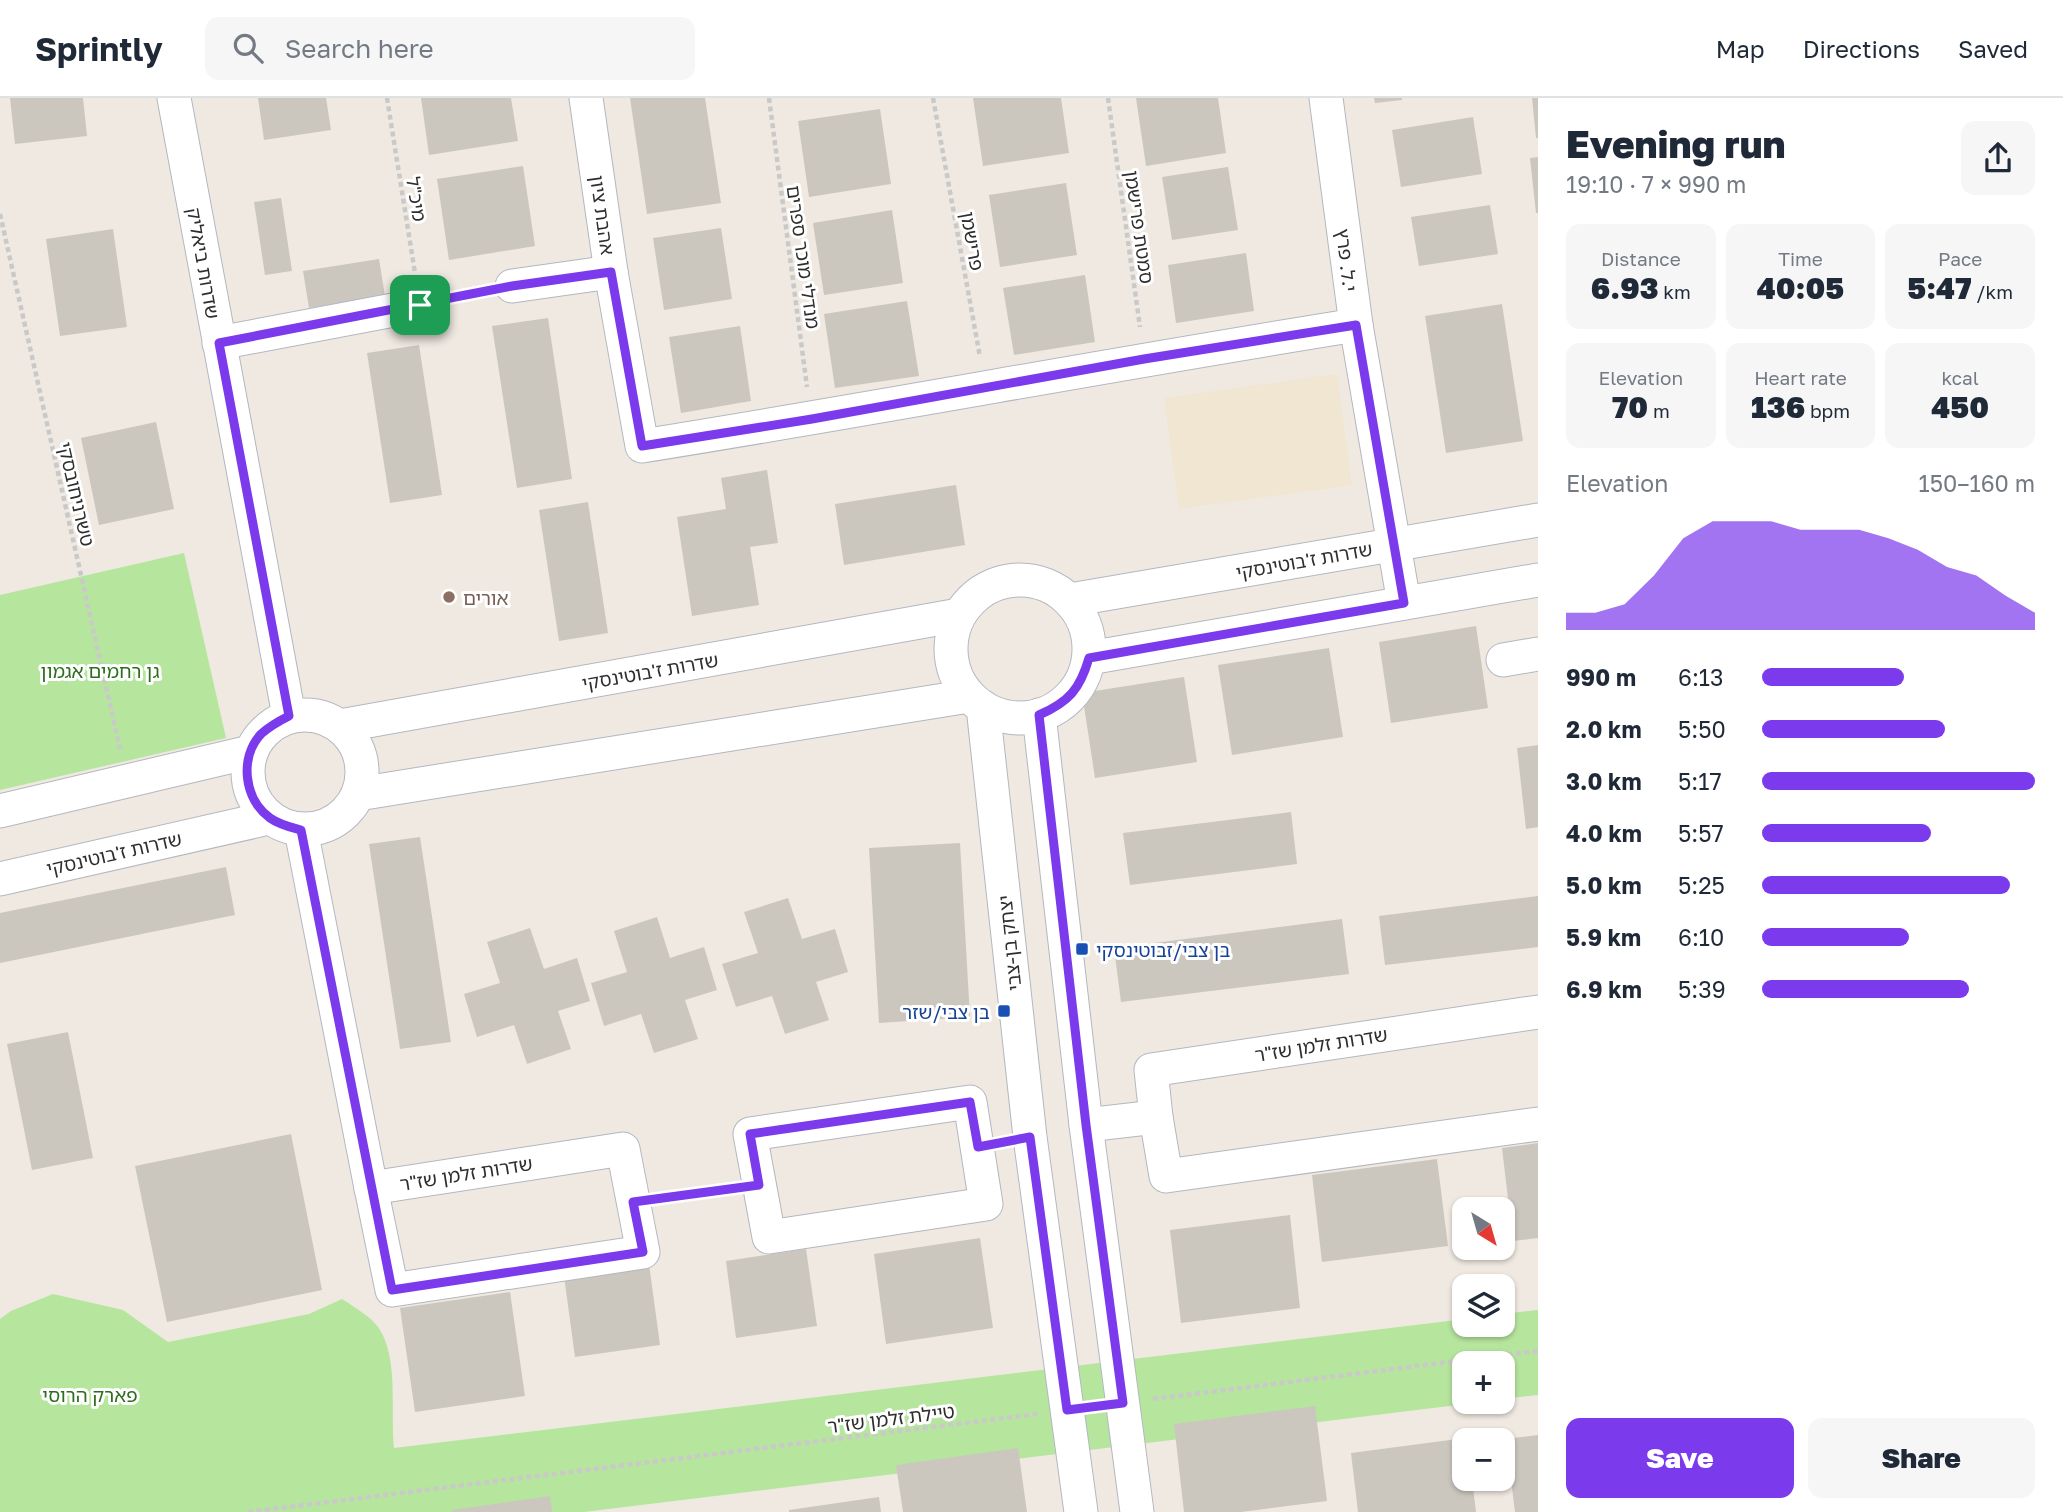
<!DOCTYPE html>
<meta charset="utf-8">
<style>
body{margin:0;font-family:"Golos Text","Noto Sans Hebrew",sans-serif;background:#f6f6f7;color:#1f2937;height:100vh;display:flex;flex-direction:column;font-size:26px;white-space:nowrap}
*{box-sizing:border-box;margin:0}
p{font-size:23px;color:#747a83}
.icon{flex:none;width:38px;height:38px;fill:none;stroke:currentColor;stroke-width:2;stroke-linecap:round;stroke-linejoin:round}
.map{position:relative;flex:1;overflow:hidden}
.panel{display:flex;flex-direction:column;background:#fff;width:525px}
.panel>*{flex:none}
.needle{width:46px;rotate:143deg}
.tools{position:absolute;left:1452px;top:1099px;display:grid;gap:14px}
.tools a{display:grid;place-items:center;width:63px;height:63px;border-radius:14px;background:#fff;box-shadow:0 2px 5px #0004;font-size:35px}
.pin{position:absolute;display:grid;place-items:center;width:60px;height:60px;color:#fff;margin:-30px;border-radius:14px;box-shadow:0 4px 10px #0006}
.round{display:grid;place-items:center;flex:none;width:74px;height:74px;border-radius:14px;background:#f6f6f7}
.head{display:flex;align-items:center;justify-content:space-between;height:119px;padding:0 28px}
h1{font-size:38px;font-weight:800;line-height:52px}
.figures{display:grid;grid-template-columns:repeat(3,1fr);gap:10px;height:119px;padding:7px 28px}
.figures div{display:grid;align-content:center;border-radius:14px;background:#f6f6f7;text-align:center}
.figures b{font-size:30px;font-weight:800}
.figures small{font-size:19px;font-weight:400}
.figures p{font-size:19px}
.chart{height:196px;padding:14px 28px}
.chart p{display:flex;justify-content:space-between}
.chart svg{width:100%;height:126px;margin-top:7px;fill:#7c3aed;opacity:.7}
.cta{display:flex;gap:14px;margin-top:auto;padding:14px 28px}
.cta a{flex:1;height:80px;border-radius:14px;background:#7c3aed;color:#fff;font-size:28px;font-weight:800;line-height:80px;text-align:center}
.cta a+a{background:#f6f6f7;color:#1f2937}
ul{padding:0 28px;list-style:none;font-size:23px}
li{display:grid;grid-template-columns:112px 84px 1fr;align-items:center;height:52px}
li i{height:18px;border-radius:9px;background:#7c3aed}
header{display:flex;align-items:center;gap:42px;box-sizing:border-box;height:98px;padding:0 35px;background:#fff;border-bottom:2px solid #e0e1e3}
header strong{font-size:33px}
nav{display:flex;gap:38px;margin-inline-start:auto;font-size:24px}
.search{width:490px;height:63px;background:#f6f6f7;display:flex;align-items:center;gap:18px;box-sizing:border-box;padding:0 24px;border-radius:14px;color:#747a83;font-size:26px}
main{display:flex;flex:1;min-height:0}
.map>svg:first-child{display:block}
.education{fill:#f0e6d1}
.green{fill:#b6e59e}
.building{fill:#cbc7bf}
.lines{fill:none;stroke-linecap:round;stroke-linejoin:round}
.minor-casing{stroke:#b4b7c1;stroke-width:35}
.path{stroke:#c9c9c9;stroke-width:4.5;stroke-dasharray:5 3.5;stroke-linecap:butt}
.minor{stroke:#fff;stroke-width:33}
.route-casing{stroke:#fff;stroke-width:14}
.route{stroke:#7c3aed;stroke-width:9}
.education-dot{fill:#8d6e63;stroke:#fff;stroke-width:2.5}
.transit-dot{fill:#1a4fb4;stroke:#fff;stroke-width:2.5}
.labels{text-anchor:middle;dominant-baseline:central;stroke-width:6;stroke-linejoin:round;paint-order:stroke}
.street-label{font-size:19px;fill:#2e2e2e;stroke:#fff}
.education-label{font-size:19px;fill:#785e54;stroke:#fff;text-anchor:start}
.park-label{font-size:19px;fill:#2c6e1b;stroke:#fff}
.transit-label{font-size:19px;fill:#164399;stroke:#fff;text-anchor:start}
</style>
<header>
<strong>Sprintly</strong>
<div class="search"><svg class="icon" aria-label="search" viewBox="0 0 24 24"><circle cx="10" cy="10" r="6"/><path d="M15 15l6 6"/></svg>Search here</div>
<nav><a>Map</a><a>Directions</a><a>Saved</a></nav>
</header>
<main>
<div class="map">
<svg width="1538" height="1414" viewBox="0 0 1538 1414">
<rect width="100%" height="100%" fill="#efe9e1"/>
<polygon class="education" points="1337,276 1352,387 1179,411 1164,300"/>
<g class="green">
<polygon points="184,455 226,640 0,692 0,497"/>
<path d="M53 1196 123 1212 168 1244 309 1216 342 1201C354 1209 372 1219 380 1232 399 1264 390 1314 394 1350L1465 1221V1227H1503V1216L1538 1212V1297L1503 1301V1265H1465V1304H1482L584 1414H0V1221L11 1213Z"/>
</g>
<g class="building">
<polygon points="10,0 83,0 87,38 15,46"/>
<polygon points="258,0 326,0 331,32 264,42"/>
<polygon points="421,0 511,0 518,43 429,57"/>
<polygon points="630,0 705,0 721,105 647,116"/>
<polygon points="973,0 1061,0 1069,55 983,68"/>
<polygon points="1136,0 1218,0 1226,55 1146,68"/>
<polygon points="1374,0 1402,0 1402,2 1375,5"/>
<polygon points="1532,0 1538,0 1538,40 1536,40"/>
<polygon points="880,11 891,86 809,99 798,23"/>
<polygon points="1473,19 1482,76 1401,89 1392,32"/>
<polygon points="1538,59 1538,115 1536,115 1530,60"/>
<polygon points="523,68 535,148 449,162 437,81"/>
<polygon points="1228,69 1238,132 1172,142 1162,79"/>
<polygon points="1066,85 1077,157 1000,169 989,97"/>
<polygon points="281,100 292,173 265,177 254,104"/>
<polygon points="1490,107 1498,156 1419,168 1411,119"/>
<polygon points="892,112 903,185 824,197 813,125"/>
<polygon points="721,130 732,201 664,212 653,140"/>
<polygon points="113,131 127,229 60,238 46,141"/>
<polygon points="1246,155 1254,213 1176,225 1168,167"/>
<polygon points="379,161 385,198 309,210 303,173"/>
<polygon points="1085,177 1095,244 1014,257 1003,190"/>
<polygon points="907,203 919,278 835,290 824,216"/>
<polygon points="1502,206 1523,343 1446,355 1425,218"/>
<polygon points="548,220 572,381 517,390 492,228"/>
<polygon points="740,228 751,303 681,315 669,239"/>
<polygon points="419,247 442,397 390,405 367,255"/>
<polygon points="156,324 174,411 99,427 81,340"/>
<polygon points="767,372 778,445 750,449 759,507 692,518 677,419 726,411 721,380"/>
<polygon points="956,387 965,447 844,467 835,406"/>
<polygon points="588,404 608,535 559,543 539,412"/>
<polygon points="1476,528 1488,610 1391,625 1379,544"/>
<polygon points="1329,550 1343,639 1232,657 1218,567"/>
<polygon points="1184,579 1197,664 1095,680 1082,595"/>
<polygon points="1538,647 1538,729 1526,731 1517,650"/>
<polygon points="1291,714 1297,766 1130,787 1123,735"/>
<polygon points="420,739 451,944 400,951 369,746"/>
<polygon points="960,745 970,919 879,925 869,750"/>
<polygon points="226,769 235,817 0,865 0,815"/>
<polygon points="1538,798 1538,849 1385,867 1379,818"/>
<polygon points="788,800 802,841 835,831 848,874 816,884 829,922 785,936 772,898 736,909 722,866 758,855 744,814"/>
<polygon points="657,819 670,860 704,849 717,892 685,902 698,941 654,955 641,916 604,928 591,885 627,874 614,833"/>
<polygon points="1342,821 1349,876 1121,904 1114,850"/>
<polygon points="530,830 544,871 577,860 590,903 558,913 571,951 527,966 514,927 477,939 464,896 500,885 487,844"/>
<polygon points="68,934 93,1060 32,1072 7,946"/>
<polygon points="291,1036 322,1192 167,1224 135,1068"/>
<polygon points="1538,1045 1538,1140 1513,1143 1502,1050"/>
<polygon points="1437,1061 1448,1148 1322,1164 1312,1077"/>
<polygon points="1290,1117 1300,1210 1181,1225 1170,1132"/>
<polygon points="980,1140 993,1230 886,1246 874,1156"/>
<polygon points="806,1151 817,1228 736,1240 726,1163"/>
<polygon points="649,1166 660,1247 575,1259 564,1178"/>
<polygon points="510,1194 525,1298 415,1314 400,1210"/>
<polygon points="1315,1308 1327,1403 1241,1414 1184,1414 1174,1326"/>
<polygon points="1538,1337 1538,1414 1515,1414 1506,1341"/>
<polygon points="1465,1340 1465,1381 1472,1381 1476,1414 1358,1414 1351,1355"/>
<polygon points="1018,1350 1027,1414 903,1414 896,1367"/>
<polygon points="550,1398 552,1414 452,1414 452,1412"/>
<polygon points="879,1399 881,1414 789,1414 789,1412"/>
</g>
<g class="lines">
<defs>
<g id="minor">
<polyline points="174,0 289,618"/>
<path d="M586 0 611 174 642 348C880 310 1117 265 1356 227"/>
<polyline points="1326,0 1356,227 1404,505"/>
<polyline points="512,188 611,174"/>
<polyline points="219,245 420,207"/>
<circle cx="1020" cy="551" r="69"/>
<polyline points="1070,502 1538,422"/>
<polyline points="1089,560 1538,482"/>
<polyline points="1503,562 1538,556"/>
<polyline points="983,609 1030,1039 1081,1414"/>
<circle cx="305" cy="674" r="57"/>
<polyline points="1039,617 1086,1027 1137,1414"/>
<polyline points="340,628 959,517"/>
<polyline points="358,696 969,598"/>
<polyline points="0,713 250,654"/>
<polyline points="301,732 371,1090"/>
<polyline points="0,781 269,720"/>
<polyline points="1538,914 1151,972 1156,1019 1166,1078 1538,1026"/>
<polygon points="970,1004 986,1106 769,1139 750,1036"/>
<polyline points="1086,1027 1156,1019"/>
<polygon points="623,1051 643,1154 392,1192 371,1090"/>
</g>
</defs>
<use href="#minor" class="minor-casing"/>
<g class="path">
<polyline points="387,0 415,175"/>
<polyline points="769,0 807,289"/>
<polyline points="933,0 980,259"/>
<polyline points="1108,0 1140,229"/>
<polyline points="0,116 120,651"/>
<polyline points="451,201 480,195"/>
<polyline points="665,1100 729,1091"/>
<polyline points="1153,1301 1538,1253"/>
<polyline points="248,1414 1037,1316"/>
</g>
<use href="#minor" class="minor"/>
</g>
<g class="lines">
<defs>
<path id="route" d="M611 174 642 348 812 321 1144 261 1356 227 1404 505 1089 560C1080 591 1069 604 1039 617L1086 1027 1123 1305 1067 1312 1030 1039 978 1049 970 1004 750 1036 759 1087 633 1104 643 1154 392 1192 301 732C290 729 280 727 270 720 244 701 239 660 261 636 270 628 279 623 289 618L219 245 512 188Z"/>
</defs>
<use href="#route" class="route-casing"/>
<use href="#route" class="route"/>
</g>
<circle class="education-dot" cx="449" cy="499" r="7"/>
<g class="transit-dot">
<rect x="1075" y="844" width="14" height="14" rx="3.5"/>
<rect x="997" y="906" width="14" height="14" rx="3.5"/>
</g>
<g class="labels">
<g class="street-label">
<text transform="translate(417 101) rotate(81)">מיכ"ל</text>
<text transform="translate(603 117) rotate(82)">אהבת ציון</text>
<text transform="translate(1140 129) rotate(82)">סמטת פרישמן</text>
<text transform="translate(973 143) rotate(80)">פרישמן</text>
<text transform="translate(804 159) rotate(82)">מנדלי מוכר ספרים</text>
<text transform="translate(1347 162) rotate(83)">י.ל. פרץ</text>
<text transform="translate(204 165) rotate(80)">שדרות ביאליק</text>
<text transform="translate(77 396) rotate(77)">טשרניחובסקי</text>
<text transform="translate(1304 462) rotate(-10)">שדרות ז'בוטינסקי</text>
<text transform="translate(650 573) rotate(-10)">שדרות ז'בוטינסקי</text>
<text transform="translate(114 755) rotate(-13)">שדרות ז'בוטינסקי</text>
<text transform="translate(1009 845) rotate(-96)">יצחק בן-צבי</text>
<text transform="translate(1321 946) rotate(-9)">שדרות זלמן שז"ר</text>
<text transform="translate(466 1075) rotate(-9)">שדרות זלמן שז"ר</text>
<text transform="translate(891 1320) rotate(-7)">טיילת זלמן שז"ר</text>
</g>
<g class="education-label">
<text x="463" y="499">אורים</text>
</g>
<g class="park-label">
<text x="100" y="572">גן רחמים אגמון</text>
<text x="90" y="1296">פארק הרוסי</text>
</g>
<g class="transit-label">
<text x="1096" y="851">בן צבי/זבוטינסקי</text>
<text x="990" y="913" text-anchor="end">בן צבי/שזר</text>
</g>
</g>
</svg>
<div class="tools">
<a><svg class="needle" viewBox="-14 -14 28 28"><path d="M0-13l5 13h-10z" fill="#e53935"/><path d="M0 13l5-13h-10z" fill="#747a83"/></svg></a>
<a><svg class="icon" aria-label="layers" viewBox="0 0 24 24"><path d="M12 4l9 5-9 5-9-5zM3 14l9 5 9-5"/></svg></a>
<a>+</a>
<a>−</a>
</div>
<div class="pin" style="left:420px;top:207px;background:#1e9e55"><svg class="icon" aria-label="arrive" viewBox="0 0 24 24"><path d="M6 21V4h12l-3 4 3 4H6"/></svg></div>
</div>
<section class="panel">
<div class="head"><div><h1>Evening run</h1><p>19:10 · 7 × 990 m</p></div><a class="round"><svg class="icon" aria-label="share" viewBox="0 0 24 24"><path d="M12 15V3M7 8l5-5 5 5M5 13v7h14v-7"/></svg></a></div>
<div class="figures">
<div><p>Distance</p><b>6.93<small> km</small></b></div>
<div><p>Time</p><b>40:05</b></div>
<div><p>Pace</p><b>5:47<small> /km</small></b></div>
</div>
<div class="figures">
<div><p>Elevation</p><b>70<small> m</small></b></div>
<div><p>Heart rate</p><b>136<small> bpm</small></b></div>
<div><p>kcal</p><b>450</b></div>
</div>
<div class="chart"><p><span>Elevation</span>150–160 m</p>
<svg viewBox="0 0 160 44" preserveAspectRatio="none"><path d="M0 44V38L10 38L20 35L30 25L40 12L50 6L60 6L70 6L80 9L90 9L100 9L110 12L120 16L130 22L140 25L150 32L160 38V44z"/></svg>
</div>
<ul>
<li><b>990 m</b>6:13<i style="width:52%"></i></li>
<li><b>2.0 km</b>5:50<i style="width:67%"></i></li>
<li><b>3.0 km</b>5:17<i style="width:100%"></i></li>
<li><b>4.0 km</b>5:57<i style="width:62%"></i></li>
<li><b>5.0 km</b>5:25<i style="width:91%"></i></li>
<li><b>5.9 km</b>6:10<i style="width:54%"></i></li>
<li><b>6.9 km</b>5:39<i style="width:76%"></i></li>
</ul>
<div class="cta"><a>Save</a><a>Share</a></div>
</section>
</main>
